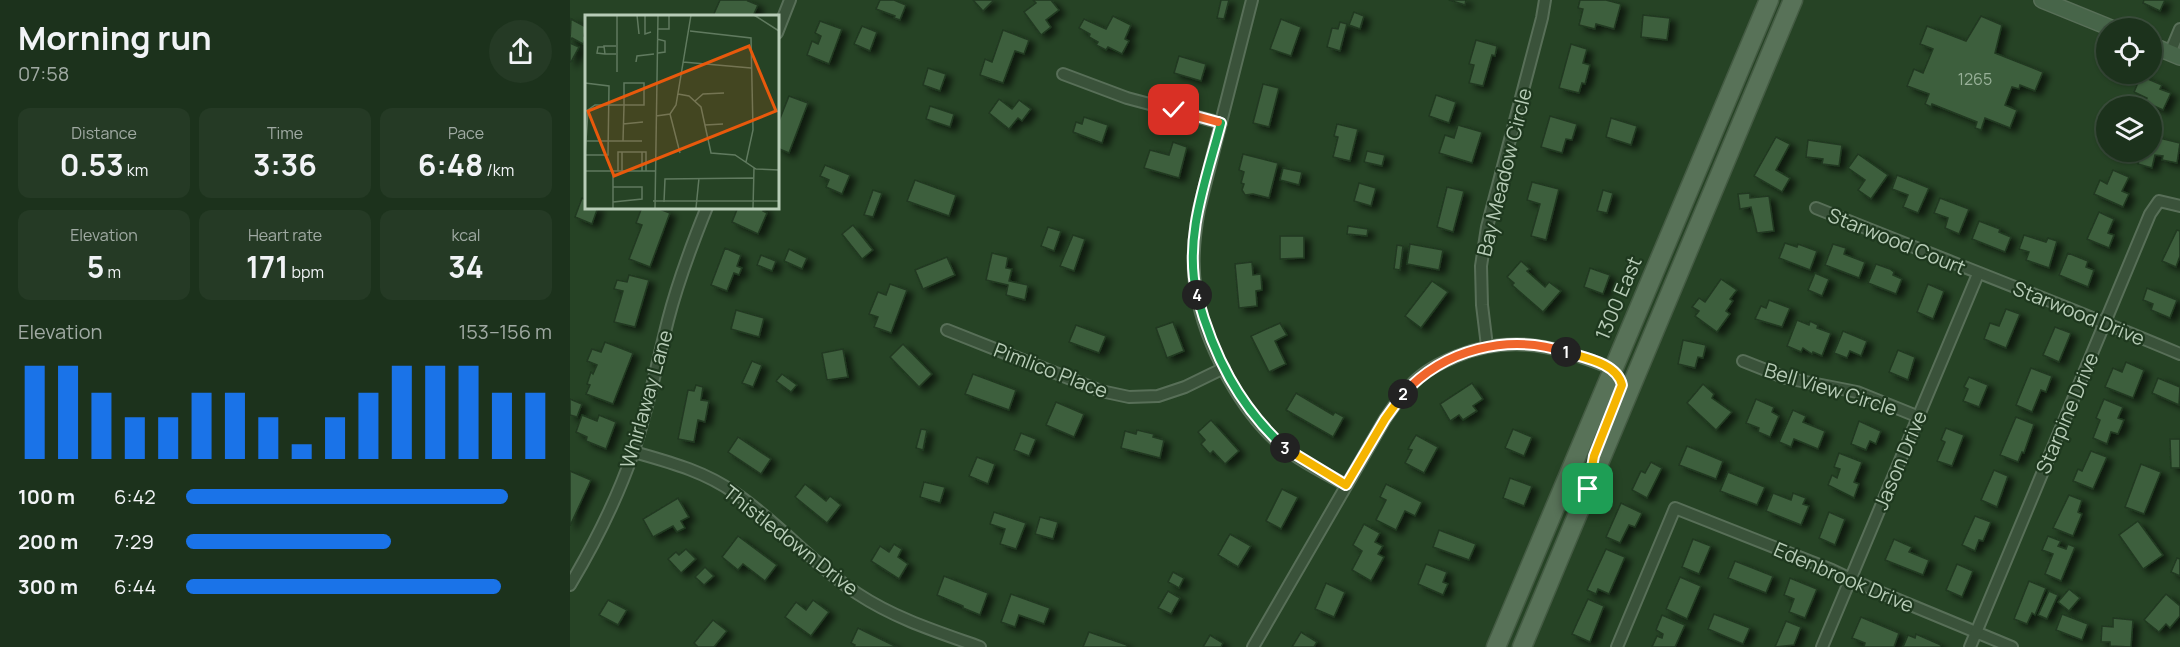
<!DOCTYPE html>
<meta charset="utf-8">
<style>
body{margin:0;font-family:Manrope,sans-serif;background:#253a25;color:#f1f3f6;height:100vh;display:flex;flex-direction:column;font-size:22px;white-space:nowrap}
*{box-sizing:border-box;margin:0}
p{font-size:20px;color:#a0aaa3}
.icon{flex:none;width:33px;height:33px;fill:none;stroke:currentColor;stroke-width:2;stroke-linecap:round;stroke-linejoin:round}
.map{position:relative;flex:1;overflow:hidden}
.side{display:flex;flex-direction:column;background:#1c321c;width:570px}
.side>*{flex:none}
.buttons{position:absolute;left:1526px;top:18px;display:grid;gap:12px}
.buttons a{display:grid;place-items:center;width:66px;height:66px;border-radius:50%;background:#1c321c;box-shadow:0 2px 4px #0004,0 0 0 2px #3a4d3b;font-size:30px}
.pin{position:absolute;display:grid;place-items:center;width:51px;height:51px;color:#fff;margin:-26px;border-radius:12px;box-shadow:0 3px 9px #0006}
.km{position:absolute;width:30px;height:30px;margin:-15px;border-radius:50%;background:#222;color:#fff;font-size:16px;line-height:30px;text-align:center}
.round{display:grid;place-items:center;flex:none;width:63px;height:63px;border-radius:32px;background:#253a25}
.headline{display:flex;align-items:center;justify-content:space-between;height:102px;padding:0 18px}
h1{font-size:33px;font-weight:700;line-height:45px}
.stats{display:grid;grid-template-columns:repeat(3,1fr);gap:9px;height:102px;padding:6px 18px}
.stats div{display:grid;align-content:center;border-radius:12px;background:#253a25;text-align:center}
.stats b{font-size:30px;font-weight:700}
.stats small{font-size:16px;font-weight:400}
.stats p{font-size:16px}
.chart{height:168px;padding:12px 18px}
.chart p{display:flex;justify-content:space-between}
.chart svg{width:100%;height:108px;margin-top:6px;stroke:#1a73e8;stroke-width:6}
ul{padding:0 18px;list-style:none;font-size:20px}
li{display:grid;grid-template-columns:96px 72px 1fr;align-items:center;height:45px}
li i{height:15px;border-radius:8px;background:#1a73e8}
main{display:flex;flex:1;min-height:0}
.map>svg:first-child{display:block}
.building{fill:#3d5e3c;stroke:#203920;stroke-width:1.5;filter:url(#shadow)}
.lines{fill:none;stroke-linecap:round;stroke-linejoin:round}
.street-casing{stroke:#586f58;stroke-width:14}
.secondary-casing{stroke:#586f58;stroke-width:18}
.primary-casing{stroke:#445b43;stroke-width:21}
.street{stroke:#3a523a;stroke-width:10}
.secondary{stroke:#476549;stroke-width:15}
.primary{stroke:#587258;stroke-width:18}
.split-1-casing{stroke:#fff;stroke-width:12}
.split-2-casing{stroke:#fff;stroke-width:12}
.split-3-casing{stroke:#fff;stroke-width:12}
.split-4-casing{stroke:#fff;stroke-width:12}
.split-5-casing{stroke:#fff;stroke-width:12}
.split-6-casing{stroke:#fff;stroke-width:12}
.split-1{stroke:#f5b400;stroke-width:8}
.split-2{stroke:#f0652b;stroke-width:8}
.split-3{stroke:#f5b400;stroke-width:8}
.split-4{stroke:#22a559;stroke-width:8}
.split-5{stroke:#22a559;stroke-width:8}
.split-6{stroke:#f0652b;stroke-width:8}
.labels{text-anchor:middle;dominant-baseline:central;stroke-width:4.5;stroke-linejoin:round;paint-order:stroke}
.number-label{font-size:16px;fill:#98b098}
.street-label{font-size:20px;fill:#b7ccb7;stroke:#1e381e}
.inset-road{fill:none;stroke:#607a5f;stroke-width:1.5}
.view{fill:#e8590c;fill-opacity:0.15;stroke:#e8590c;stroke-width:3}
.inset-edge{fill:none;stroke:#b7ccb7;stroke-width:3}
</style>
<main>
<section class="side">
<div class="headline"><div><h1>Morning run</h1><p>07:58</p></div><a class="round"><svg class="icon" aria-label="share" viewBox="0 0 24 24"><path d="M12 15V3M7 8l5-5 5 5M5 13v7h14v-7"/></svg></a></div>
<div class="stats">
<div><p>Distance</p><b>0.53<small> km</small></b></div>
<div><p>Time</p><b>3:36</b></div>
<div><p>Pace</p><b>6:48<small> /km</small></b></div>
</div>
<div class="stats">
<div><p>Elevation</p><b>5<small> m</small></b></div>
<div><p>Heart rate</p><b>171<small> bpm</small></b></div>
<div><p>kcal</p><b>34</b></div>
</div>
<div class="chart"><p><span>Elevation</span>153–156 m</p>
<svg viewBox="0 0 160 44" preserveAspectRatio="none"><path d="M5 44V6M15 44V6M25 44V17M35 44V27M45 44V27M55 44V17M65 44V17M75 44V27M85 44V38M95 44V27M105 44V17M115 44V6M125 44V6M135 44V6M145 44V17M155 44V17"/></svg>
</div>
<ul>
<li><b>100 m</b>6:42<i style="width:88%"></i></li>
<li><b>200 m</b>7:29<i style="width:56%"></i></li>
<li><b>300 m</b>6:44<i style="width:86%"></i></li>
</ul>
</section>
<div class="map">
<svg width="1610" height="647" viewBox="0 0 1610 647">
<defs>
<filter id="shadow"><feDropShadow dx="6" dy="4" stdDeviation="3" flood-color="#0009"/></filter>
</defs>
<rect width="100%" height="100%" fill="#264325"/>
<g class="building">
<polygon points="150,0 179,0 178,1 188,5 183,16 143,16"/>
<polygon points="310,0 324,0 336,5 330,20 324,18 325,16 306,9"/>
<polygon points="403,0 423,0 423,1 413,11"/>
<polygon points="463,0 481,0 489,10 476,20 481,27 471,35 454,12 466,3"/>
<polygon points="651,0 659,0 654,19 647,18"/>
<polygon points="879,0 896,0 895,5"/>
<polygon points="1010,0 1036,0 1051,4 1044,29 1026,24 1025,29 1009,25 1013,9 1008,8"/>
<polygon points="1574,0 1595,0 1590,11 1573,3"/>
<polygon points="784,12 794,16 790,29 779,25"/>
<polygon points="1073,15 1100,18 1097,40 1071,37"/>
<polygon points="543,16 561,25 555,39 559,41 552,54 538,47 536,50 526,45 528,42 519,37 520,34 509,28 514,19 536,29"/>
<polygon points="1411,16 1432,25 1425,53 1473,72 1465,91 1450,85 1449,89 1442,87 1435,105 1447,110 1440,128 1415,118 1411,130 1405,128 1407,122 1362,104 1361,107 1355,104 1359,94 1337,86 1344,69 1353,73 1363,49 1350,44 1357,26 1396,41"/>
<polygon points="1,19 16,27 14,36 16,38 13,44 2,38 0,41"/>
<polygon points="711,19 731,27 721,56 700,49"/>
<polygon points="250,21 272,29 259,64 237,55 242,41 248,44 251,36 245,33"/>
<polygon points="770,22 777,24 770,51 757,47 762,28 768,29"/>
<polygon points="292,26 307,32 300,51 284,44"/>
<polygon points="433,30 459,40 454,54 445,51 433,83 410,75 415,59 422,62"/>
<polygon points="906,40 927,46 925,56 922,55 913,86 899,83 904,65 899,64"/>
<polygon points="0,43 9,47 1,62 0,62"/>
<polygon points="1001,44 1017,49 1013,63 1020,65 1015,84 1012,83 1009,93 989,88"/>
<polygon points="609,56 636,64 631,81 604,73"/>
<polygon points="358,68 376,74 370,91 353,85"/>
<polygon points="1571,76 1592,85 1590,89 1601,93 1593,110 1575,102 1577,98 1564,92"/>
<polygon points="693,84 709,88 699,127 683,123"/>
<polygon points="866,95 886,102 879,123 859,116"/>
<polygon points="219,96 238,103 219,153 207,148 207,120 209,121"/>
<polygon points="429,99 442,109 449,100 461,109 452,121 448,118 439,129 419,113"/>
<polygon points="360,106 384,114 380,127 356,119"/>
<polygon points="980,116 1007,124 1002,140 996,139 992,153 971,147"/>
<polygon points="514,117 538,125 532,143 503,132 506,122 512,124"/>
<polygon points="1041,118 1067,126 1061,145 1036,137"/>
<polygon points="767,124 788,129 780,161 763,157 768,137 764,136"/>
<polygon points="888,125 912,132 902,163 869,153 875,135 884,138"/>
<polygon points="1581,136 1610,143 1607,163 1592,160 1593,156 1585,155 1582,168 1568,164 1571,152 1581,152"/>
<polygon points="1206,137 1220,144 1206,170 1220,178 1212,192 1184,176"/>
<polygon points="1238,140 1272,145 1269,166 1252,164 1253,159 1236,157"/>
<polygon points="603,142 617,147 609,178 574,168 580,150 599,155"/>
<polygon points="797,151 815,155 812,166 794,162"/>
<polygon points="673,154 708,163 699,198 683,194 675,195 672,190 674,184 671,183 674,172 669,170"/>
<polygon points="1288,154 1318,175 1301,199 1288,190 1295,180 1278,168"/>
<polygon points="255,165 280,175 272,194 256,187 259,180 250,176"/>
<polygon points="713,168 732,172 729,185 710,180"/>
<polygon points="1543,170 1559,177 1552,191 1559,194 1553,207 1524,194 1530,180 1537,184"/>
<polygon points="1327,175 1359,188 1348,213 1333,207 1338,195 1322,189"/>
<polygon points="345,180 386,195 379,216 337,201"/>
<polygon points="962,182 989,189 976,240 961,236 970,204 957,200"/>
<polygon points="789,183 806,188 801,206 784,201"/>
<polygon points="877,187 894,191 883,232 867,227"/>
<polygon points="303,190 312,193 303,217 294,215"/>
<polygon points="1033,190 1043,193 1037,213 1027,211"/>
<polygon points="1180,193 1180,198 1199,196 1204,231 1187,233 1181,207 1170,209 1168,194"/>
<polygon points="12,198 16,200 16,207 28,207 22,224 5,217"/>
<polygon points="1370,198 1399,209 1389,234 1375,228 1378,218 1364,213"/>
<polygon points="72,207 84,207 100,213 80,267 59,259 72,225 66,223"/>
<polygon points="168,207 173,209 173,207 195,207 193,211 197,213 188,234 162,222"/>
<polygon points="1529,212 1544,219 1538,233 1544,235 1539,248 1517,239"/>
<polygon points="1409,221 1430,229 1429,232 1441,237 1435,252 1402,239"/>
<polygon points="283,225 303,250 292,259 272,234"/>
<polygon points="778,226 798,229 797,236 777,234"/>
<polygon points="478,227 491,231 484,251 471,246"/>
<polygon points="1607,230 1610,231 1610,256 1606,267 1592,261"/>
<polygon points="503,235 515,239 504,271 490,266"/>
<polygon points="1454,235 1476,242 1478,238 1487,241 1479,268 1456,260 1459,252 1449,249"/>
<polygon points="710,236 734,236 734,258 710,259"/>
<polygon points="1215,243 1227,247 1228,244 1247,251 1240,270 1209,258"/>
<polygon points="840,244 873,250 869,270 837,264"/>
<polygon points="1263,244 1276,248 1274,254 1295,262 1289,278 1255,265"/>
<polygon points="827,245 833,246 830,270 824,269"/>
<polygon points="155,248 171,255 167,266 172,268 169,275 164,273 157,291 141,285"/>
<polygon points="219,249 237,258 232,269 214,261"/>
<polygon points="422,253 438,257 436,268 442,269 439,281 458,285 455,300 436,295 438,285 416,280"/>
<polygon points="1498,253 1518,261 1516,267 1524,270 1518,287 1489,275"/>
<polygon points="191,255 206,261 202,271 187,265"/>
<polygon points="377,257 385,275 353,289 345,270"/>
<polygon points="951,261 960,269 957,271 975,287 979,282 991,291 973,312 942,285 944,283 937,277"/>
<polygon points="682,262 683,275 691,274 692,290 686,291 687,306 669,308 665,264"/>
<polygon points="1306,264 1320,269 1324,272 1323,275 1332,279 1326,294 1298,283"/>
<polygon points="1020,268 1040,275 1033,294 1014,287"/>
<polygon points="1245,273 1259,279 1252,296 1238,290"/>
<polygon points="59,275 79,280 65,327 44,322 53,291 44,289 47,280 57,282"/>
<polygon points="1151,279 1167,290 1160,299 1163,301 1156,311 1160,314 1147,332 1125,316 1129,311 1122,307 1129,298 1135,302"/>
<polygon points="862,281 878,292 851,328 835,316"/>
<polygon points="320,284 337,290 321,333 304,327 308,317 299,314 308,292 316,295"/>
<polygon points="1358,284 1374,291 1363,319 1347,312"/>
<polygon points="1577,288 1607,300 1600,318 1581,310 1583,304 1573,300"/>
<polygon points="1199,300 1220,308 1212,327 1185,319 1191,306 1196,308"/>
<polygon points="1436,309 1450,314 1436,348 1414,339 1420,323 1429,326"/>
<polygon points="166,310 194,318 189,337 161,329"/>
<polygon points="1227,320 1239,325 1240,321 1248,325 1247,328 1261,333 1252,356 1243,352 1242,354 1233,348 1231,352 1217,346"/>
<polygon points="603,322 614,351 597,358 586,328"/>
<polygon points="710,323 717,335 705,341 716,364 699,372 681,336"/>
<polygon points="506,325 536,336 529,353 499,342"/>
<polygon points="1485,327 1501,333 1489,362 1473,355"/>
<polygon points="1273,331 1297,341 1291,356 1280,351 1277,358 1264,353"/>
<polygon points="1113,340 1136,345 1133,358 1128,357 1125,368 1108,364"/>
<polygon points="35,342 63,353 43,404 16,394 20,385 17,384 21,372 23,374 27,365 17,361 22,349 31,352"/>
<polygon points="333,344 362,374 349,387 320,357"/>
<polygon points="273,349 278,377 257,380 252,353"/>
<polygon points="1328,350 1345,357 1338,380 1319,372"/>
<polygon points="182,361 192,365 183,387 172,383"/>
<polygon points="1556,362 1574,370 1563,398 1535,387 1543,368 1552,372"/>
<polygon points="1461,368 1482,376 1476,392 1471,390 1462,412 1446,405"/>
<polygon points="212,374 227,385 221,392 206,381"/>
<polygon points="403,374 446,390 439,410 395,394"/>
<polygon points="1399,377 1418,385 1409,407 1393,401 1398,389 1394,387"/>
<polygon points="1588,378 1610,387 1609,405 1582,393"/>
<polygon points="902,383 913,399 903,406 907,411 893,420 889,415 880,421 870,404"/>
<polygon points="1133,384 1144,394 1142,398 1162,412 1146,430 1117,403"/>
<polygon points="126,385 133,387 131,400 139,401 135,422 128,420 124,442 108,439 118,390 124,391"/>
<polygon points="726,393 763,415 765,412 774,417 763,437 716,410"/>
<polygon points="0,399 12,404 7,417 0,415"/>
<polygon points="1186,399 1204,407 1202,412 1209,416 1200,437 1188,432 1189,428 1176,423"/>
<polygon points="1534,399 1553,407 1548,418 1554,420 1548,434 1541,432 1537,444 1523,438 1530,420 1526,418"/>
<polygon points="486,402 514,414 504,437 476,425"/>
<polygon points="1223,410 1236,416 1233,422 1255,431 1248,449 1224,439 1221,447 1209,442"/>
<polygon points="12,415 27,421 29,415 46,422 36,449 16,441 17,437 6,432"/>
<polygon points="1446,417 1464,424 1454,453 1452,452 1448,462 1430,455"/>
<polygon points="641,420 669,451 655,464 643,451 640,454 631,444 635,440 628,432"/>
<polygon points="1289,421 1311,431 1306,444 1300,441 1296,450 1281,444"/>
<polygon points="1376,428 1394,435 1382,466 1367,461 1375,442 1371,440"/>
<polygon points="351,429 357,430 353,450 346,448"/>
<polygon points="943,429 962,437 954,456 935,448"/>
<polygon points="567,430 584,434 583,437 594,440 590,458 551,448 555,431 566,434"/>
<polygon points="451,433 466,439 459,456 444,450"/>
<polygon points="846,435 868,447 854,473 835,463 842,450 838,449"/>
<polygon points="168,437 201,459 191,474 158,452"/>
<polygon points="1600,439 1610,439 1610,468 1601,468"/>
<polygon points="1117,446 1153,461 1146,479 1109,465"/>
<polygon points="1521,451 1537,457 1523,489 1503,481 1508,469 1512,471"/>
<polygon points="1269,453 1292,462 1284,482 1289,484 1284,498 1258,485 1262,475 1267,478 1270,469 1264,467"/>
<polygon points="407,457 425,464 418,484 399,476"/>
<polygon points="1081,462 1092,468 1077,498 1062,490 1071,471 1075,473"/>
<polygon points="1571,464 1591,472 1574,514 1555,507"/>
<polygon points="1424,470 1438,476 1427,507 1411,500"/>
<polygon points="0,471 21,480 0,526"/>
<polygon points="1158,472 1195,487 1187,505 1150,491"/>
<polygon points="940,478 962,486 954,506 933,498"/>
<polygon points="354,482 375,487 370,503 350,497"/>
<polygon points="235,484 256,501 260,496 271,505 257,523 225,497"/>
<polygon points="816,484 852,502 845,516 835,511 826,530 806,520 816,500 810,497"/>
<polygon points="712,489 728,497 711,529 696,521"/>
<polygon points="1203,493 1221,500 1223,493 1236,498 1233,504 1239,506 1231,525 1196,511"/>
<polygon points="1499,495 1512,500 1508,512 1512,514 1503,536 1483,528"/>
<polygon points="108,498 119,517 111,521 115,528 107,532 103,526 83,537 73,519"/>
<polygon points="1051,503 1072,513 1065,527 1059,525 1050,543 1036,537"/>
<polygon points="424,512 456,523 446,549 430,544 435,529 420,524"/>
<polygon points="1259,512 1275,519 1265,545 1249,538"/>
<polygon points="1405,516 1421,522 1413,541 1409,540 1405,551 1392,545"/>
<polygon points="470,517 488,522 483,539 465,534"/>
<polygon points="1568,521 1593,555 1573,569 1549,535"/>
<polygon points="794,524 810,533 805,542 813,546 808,554 814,557 801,581 782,570 792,551 783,545"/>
<polygon points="869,530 906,544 899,560 863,547"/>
<polygon points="660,534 681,546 668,567 648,555"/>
<polygon points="168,536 207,565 195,581 173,564 168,570 152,557"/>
<polygon points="1478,536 1491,541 1488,546 1496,549 1498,544 1505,547 1491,581 1475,574 1483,554 1472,550"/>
<polygon points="1123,539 1141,546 1129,574 1112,567"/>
<polygon points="1324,539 1342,547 1339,552 1359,560 1353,575 1315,560"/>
<polygon points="324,544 332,549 328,557 338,564 329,579 301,561 310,546 319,552"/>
<polygon points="116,549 126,559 111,573 98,559 106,552 109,555"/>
<polygon points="1036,549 1055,557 1039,594 1028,589 1026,594 1017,590"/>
<polygon points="1607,558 1610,559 1610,576 1601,572"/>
<polygon points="1165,561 1203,576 1196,593 1158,578"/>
<polygon points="856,564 877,572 873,582 878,584 873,595 848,584"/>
<polygon points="1387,564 1403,571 1392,597 1376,590"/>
<polygon points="135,567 144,576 134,585 125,577"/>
<polygon points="603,572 614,578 609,588 598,582"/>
<polygon points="374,576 418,593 410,615 393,608 393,606 367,595"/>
<polygon points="1110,577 1131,586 1117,619 1096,609"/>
<polygon points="1220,578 1247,589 1235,618 1219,612 1224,599 1214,595"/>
<polygon points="1459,581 1476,588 1465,615 1462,613 1457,624 1444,619"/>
<polygon points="756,583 775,592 764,617 745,609"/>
<polygon points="1499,589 1510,598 1499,611 1488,602"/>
<polygon points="598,591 610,598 601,614 588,608"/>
<polygon points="1479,591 1488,595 1477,619 1468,615"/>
<polygon points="441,594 480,608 474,624 449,615 445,627 431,622"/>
<polygon points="1596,594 1610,606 1610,616 1600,628 1596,624 1589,632 1574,620"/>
<polygon points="1018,599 1034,606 1020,642 1002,634"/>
<polygon points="38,600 57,610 48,625 29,615"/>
<polygon points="243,600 259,612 241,636 215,617 226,602 236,610"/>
<polygon points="1144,614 1180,628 1173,644 1138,629"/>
<polygon points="1492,614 1518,624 1512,640 1486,630"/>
<polygon points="1092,615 1115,625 1105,647 1082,647 1087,636 1092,638 1093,634 1086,630"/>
<polygon points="1291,617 1329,633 1324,647 1294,647 1295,643 1282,638"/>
<polygon points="1543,618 1563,620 1561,647 1540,646 1540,642 1531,642 1532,626 1543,627"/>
<polygon points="143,620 157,631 144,647 128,647 124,643"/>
<polygon points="1216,621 1231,627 1224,645 1205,647"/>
<polygon points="288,628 327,647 284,647 285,645 281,643"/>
<polygon points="519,632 557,645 556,647 513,647"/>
<polygon points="731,632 747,642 744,647 722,647"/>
<polygon points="1346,634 1371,645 1370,647 1333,647 1338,635 1345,638"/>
<polygon points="640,635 653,643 651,647 633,647"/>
</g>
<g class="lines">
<defs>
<g id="street">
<path d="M682 0 629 209C624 236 621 263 626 290 635 346 673 416 717 450 735 464 757 474 776 485"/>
<polyline points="207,33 220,0"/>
<polyline points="1600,53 1610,29"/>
<polyline points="493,74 557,98 651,123"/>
<path d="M1246 208C1367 257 1489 303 1610 354"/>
<polyline points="377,330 531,391 559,397 588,396 615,387 654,368"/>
<polyline points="917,346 912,305 911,266 917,227 972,18 975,0"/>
<polyline points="1173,361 1216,378 1287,392 1349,417"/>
<path d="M64 452C99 462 134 471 165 493 209 523 244 565 288 594 326 619 368 632 410 647"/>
<path d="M0 585C25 543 47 499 63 453 78 409 87 364 98 320 108 281 122 244 137 207"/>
<path d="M683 647 815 419C824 406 832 393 844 382 855 371 872 362 887 356 943 333 989 347 1043 369"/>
<polyline points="1047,647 1105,508 1262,570 1302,589 1442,647"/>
<polyline points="1252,647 1408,274"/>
<polyline points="1400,647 1580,214 1589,201 1610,206"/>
</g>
<g id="secondary">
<polyline points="1472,0 1541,28"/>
<polyline points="1581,45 1610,57"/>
</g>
<g id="primary">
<polyline points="926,647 1199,0"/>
<polyline points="952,647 1223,0"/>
</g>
</defs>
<use href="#street" class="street-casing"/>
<use href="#secondary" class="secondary-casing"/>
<use href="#primary" class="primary-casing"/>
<use href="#street" class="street"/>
<use href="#secondary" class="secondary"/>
<use href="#primary" class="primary"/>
</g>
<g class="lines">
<defs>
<path id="split-1" d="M996 352C1015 358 1047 363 1052 385L1024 456 1018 489"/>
<path id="split-2" d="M833 394C874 349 938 333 996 352"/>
<polyline id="split-3" points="715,448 776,485 815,419 833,394"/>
<path id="split-4" d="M627 295C643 355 669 406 715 448"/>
<path id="split-5" d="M627 295C613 239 637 177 651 123L648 122"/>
<polyline id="split-6" points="604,110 648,122"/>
</defs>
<use href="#split-1" class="split-1-casing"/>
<use href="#split-2" class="split-2-casing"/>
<use href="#split-3" class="split-3-casing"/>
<use href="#split-4" class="split-4-casing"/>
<use href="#split-5" class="split-5-casing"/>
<use href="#split-6" class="split-6-casing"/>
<use href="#split-1" class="split-1"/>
<use href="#split-2" class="split-2"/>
<use href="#split-3" class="split-3"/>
<use href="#split-4" class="split-4"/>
<use href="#split-5" class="split-5"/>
<use href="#split-6" class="split-6"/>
</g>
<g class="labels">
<g class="number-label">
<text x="1405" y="79">1265</text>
</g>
<g class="street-label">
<text transform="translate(934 172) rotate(-76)">Bay Meadow Circle</text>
<text transform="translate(1327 241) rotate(22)">Starwood Court</text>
<text transform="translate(1048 298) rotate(-67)">1300 East</text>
<text transform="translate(1509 313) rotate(22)">Starwood Drive</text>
<text transform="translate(481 370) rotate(21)">Pimlico Place</text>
<text transform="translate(1261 389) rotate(17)">Bell View Circle</text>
<text transform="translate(76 399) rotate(-74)">Whirlaway Lane</text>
<text transform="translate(1497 413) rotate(-67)">Starpine Drive</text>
<text transform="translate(1330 460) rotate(-67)">Jason Drive</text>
<text transform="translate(221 540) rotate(38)">Thistledown Drive</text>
<text transform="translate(1274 577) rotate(23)">Edenbrook Drive</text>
</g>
</g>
<g transform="translate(15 15)">
<rect width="194" height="194" fill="#264325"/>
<path class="inset-road" d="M52 0 54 19M60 0V19L66 17M169 0 194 16M73 14H84V0M105 16 166 23 168 115 161 147M194 23V44M72 24 80 26V37L73 38M19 32H13L12 38 20 39M31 39H20L19 31H31M51 47 52 41 69 39M98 47 166 53M32 57V0M0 68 24 71 23 140H0M93 79 104 81 116 92 126 138 150 140 171 154 194 155M110 86 118 79 139 78M85 99 95 138M71 101 85 99 91 90 106 0M38 109 58 107M120 110 138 109M0 126H57M37 137H57M0 141 3 95 10 90H59V68H39V91L38 126M0 156H70M33 156V137H37V156M57 156V137H61V156M68 186H194M28 187 57 184V172H28M79 187 80 164 168 163M28 193V156M70 193 73 0M111 193 114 163M168 193 169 153"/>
<path class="view" d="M164 31 191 96 29 161 3 96Z"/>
<rect width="194" height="194" class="inset-edge"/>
</g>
</svg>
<div class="buttons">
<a><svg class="icon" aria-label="locate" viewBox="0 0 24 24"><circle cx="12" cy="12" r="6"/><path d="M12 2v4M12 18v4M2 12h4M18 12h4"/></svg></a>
<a><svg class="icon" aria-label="layers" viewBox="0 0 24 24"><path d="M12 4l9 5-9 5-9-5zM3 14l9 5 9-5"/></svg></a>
</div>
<div class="pin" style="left:1018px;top:489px;background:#1e9e55"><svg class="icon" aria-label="arrive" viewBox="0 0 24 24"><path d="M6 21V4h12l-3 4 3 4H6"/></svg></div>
<div class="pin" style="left:604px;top:110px;background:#d93025"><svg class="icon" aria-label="check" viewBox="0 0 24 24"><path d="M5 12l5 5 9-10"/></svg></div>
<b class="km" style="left:996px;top:352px">1</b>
<b class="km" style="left:833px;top:394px">2</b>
<b class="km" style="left:715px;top:448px">3</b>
<b class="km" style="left:627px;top:295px">4</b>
</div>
</main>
